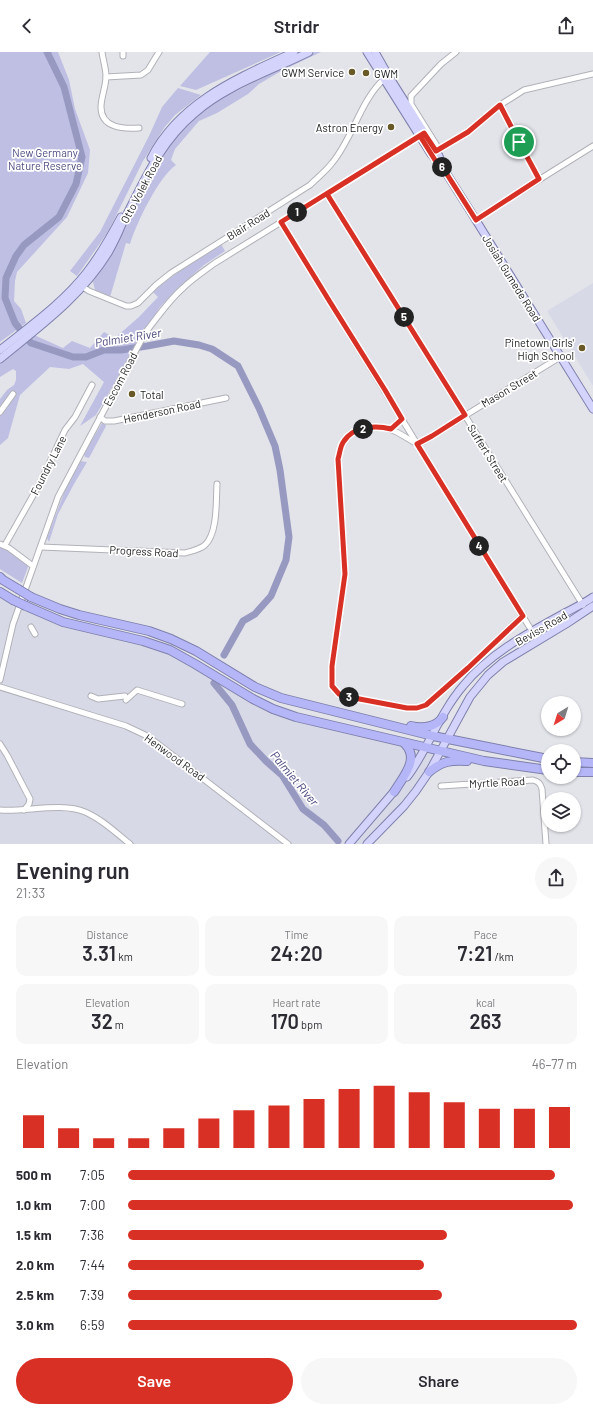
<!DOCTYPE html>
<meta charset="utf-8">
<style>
body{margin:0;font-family:Barlow,sans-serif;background:#f7f7f7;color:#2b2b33;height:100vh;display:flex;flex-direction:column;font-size:15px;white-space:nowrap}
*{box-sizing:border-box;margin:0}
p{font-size:13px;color:#7c7c81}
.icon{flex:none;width:22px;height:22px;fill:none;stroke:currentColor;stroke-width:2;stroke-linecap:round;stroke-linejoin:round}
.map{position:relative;height:792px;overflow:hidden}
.panel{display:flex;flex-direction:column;background:#fff;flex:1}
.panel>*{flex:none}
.needle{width:26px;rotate:218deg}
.tools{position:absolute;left:541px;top:644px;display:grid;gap:8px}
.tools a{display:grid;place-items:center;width:40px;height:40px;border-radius:50%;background:#fff;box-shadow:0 1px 3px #0004;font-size:20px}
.pin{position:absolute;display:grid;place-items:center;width:34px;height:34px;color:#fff;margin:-17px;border:2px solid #fff;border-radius:50%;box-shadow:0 1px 4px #0007}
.km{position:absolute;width:20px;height:20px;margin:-10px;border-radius:50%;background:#222;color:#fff;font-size:11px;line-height:20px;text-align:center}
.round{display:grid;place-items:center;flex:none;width:42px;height:42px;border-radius:21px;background:#f7f7f7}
.summary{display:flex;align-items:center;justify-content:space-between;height:68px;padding:0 16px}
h1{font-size:22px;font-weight:600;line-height:30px}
.metrics{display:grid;grid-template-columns:repeat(3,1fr);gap:6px;height:68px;padding:4px 16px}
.metrics div{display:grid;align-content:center;border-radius:10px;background:#f7f7f7;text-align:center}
.metrics b{font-size:20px;font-weight:600}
.metrics small{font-size:11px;font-weight:400}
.metrics p{font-size:11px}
.chart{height:112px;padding:8px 16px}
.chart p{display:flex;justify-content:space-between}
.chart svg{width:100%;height:72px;margin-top:4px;stroke:#d93025;stroke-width:6}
.action{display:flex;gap:8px;margin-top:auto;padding:8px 16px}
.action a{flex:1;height:46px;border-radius:24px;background:#d93025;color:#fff;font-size:16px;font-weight:600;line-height:46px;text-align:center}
.action a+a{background:#f7f7f7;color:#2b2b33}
ul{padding:0 16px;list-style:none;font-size:13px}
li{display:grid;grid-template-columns:64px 48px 1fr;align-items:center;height:30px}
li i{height:10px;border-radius:5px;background:#d93025}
header{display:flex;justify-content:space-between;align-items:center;height:52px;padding:0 16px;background:#fff;font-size:18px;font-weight:600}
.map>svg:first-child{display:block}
.built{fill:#d8d9e7}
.green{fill:#bebfe3}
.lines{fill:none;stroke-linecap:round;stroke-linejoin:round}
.river{stroke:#9799c1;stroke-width:7}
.minor-casing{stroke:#b1b2b8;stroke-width:7}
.major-casing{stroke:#7f80ac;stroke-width:9}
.highway-casing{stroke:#7f80ac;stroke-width:10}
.minor{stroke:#fff;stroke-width:5}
.major{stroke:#d3d3fb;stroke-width:7}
.highway{stroke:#b5b6f8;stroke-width:8}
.highway-bridge-casing{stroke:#7f80ac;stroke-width:10;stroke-linecap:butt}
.highway-bridge{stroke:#b5b6f8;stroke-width:8}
.route-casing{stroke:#fff;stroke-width:8}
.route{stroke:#d93025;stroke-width:5}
.poi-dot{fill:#695927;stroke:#fff;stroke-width:1.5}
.labels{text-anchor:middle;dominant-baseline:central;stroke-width:3.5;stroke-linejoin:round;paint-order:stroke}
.poi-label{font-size:11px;fill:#1c1d1f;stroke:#fff;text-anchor:end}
.park-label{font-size:11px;fill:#4d4c83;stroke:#fff}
.street-label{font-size:11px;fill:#1c1d1f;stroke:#fff}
.water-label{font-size:12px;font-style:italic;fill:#49477e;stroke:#fff}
</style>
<header><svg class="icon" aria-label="back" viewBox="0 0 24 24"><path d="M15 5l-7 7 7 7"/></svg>Stridr<svg class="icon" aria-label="share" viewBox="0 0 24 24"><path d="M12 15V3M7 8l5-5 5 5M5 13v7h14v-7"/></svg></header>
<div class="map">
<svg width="593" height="792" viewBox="0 0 593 792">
<rect width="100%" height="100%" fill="#e3e4ea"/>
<g class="built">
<polygon points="593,231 593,334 547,259"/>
<polygon points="0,540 45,564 157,593 263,653 440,699 415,739 367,792 0,792"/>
</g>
<g class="green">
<polygon points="0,0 58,0 69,28 75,57 90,98 88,121 67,165 17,220 15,229 14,249 21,257 26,271 0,290"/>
<polygon points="210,0 281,0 196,38 180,34"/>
<path d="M315 0H321L283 18 259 32 248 42 217 61 199 69 175 97 171 108 176 113C159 124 136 172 130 192L126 191 110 245 95 238 93 230 118 189 159 107 173 87 201 59 216 49Z"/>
<polygon points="178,36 201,43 175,63 164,76 143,109 108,180 77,224 70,219 100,180 149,84 162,55"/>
<path d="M221 192 225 199 204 213 177 237 160 255 145 278 96 363 80 374 104 330 83 312 69 317 50 315 20 343 8 386 0 393V347L7 338 14 333 16 328V319L13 317 0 325V311L34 283 63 296 72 289 90 296 104 280 115 286 139 265 158 245 153 240C174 221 199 208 221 192Z"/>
<polygon points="102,371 105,372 106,374 89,406 85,405 84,402"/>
<polygon points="80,409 87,410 74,432 58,462 49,490 47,486 64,441"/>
<polygon points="0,492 27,513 28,515 22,531 0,517"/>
</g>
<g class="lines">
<g class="river">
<polyline points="47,0 64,35 82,105 76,132 59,165 24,193 16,204 6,226 5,246 15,271 31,291 73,305 86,305 104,298 121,298 147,294 174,289 199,293 212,297 238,314 259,356 275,394 280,418 289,485 286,508 271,544 255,562 243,569 224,603"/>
<polyline points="214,631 232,653 250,692 266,709 282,723 303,757 324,773 338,789"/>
</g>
<defs>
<g id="minor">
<path d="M102 0C103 8 106 17 106 24 106 35 101 45 101 55 101 76 123 77 139 76"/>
<polyline points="123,0 123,4"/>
<polyline points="106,25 141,23 148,18 159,0"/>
<polyline points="500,53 539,127"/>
<polyline points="439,97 411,52 411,44 441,12 456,0"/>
<polyline points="434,100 468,80 500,53 524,38 593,22"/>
<polyline points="327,142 583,553"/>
<polyline points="476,168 513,144 593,94"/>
<polyline points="281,170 538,589"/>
<path d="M80 233 89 239 126 254H131L138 251 156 233 171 221 310 133C317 126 326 119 332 111 353 86 360 49 384 27"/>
<polyline points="0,360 13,342"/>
<polyline points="100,365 105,369 114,369 226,346"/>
<polyline points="391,377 401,367"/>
<polyline points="0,492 9,496 33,514"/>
<polyline points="5,493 39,433 65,378 75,365 92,333"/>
<path d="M41 495 185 501C191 499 199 498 205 493 218 481 216 448 217 432"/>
<path d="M523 563 468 616 426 653 417 656H407L349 645 339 642 332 634V614L345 522 338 407C340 401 340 394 344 389 353 376 375 372 389 377 399 380 408 387 417 392L424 389 560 305"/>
<polyline points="31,575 35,582"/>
<path d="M0 628 13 572 58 445 145 281C157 266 168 249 183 236 192 227 204 219 215 211L422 83"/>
<polyline points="0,635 126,674 145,683 158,692 288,792"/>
<polyline points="91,644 98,647 125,644"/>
<polyline points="126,648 137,638 182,652"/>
<polyline points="0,692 7,703 30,747 29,752 24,758"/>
<path d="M441 734 533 728C539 730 540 731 542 737L546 792"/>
<path d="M0 758C26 760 62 750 85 760 102 767 116 781 130 792"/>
</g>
<g id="major">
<polyline points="367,0 431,102 443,116 469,157 593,357"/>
<polyline points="375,0 388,23 439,104 443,116"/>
<path d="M151 106C180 49 240 25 294 0"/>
<path d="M0 298C30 274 63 251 87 220 100 203 111 184 121 165"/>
<path d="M0 307C39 275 81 245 108 201 113 192 118 182 122 172 143 131 159 91 195 61 227 33 271 19 309 0"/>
<path d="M407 725C412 719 416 712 420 705 434 681 445 655 463 634 488 603 526 582 561 563 572 557 583 552 593 545"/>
<polyline points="349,792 397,736"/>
<polyline points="367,792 404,754 416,739 429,720 470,645 488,623 503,610 566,572 593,554"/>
</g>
<g id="highway">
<polyline points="0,525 3,528 18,537"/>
<polyline points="0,540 13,548"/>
<polyline points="31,545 60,557 79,563 149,579 171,587 196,599 255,635 281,646 433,684 548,707"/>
<polyline points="26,554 63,570 143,589 170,598 195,612 253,647 273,657 296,665 484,709 548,718"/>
<path d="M411 674C423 677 436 675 443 665"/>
<polyline points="574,710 593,711"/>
<path d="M429 720C442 709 451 708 467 709"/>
<polyline points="574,720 593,720"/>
<path d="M394 740C403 725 420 707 405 692"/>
</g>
</defs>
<use href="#minor" class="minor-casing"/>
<use href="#major" class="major-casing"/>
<use href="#highway" class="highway-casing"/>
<use href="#minor" class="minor"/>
<use href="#major" class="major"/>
<use href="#highway" class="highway"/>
<defs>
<g id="highway-bridge">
<polyline points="18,537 31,545"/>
<polyline points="13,548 26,554"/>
</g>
</defs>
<use href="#highway-bridge" class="highway-bridge-casing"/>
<use href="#highway-bridge" class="highway-bridge"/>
</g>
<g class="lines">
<defs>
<path id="route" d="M519 90 500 53 468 80 436 99 424 81 281 170 330 250 385 338 402 367 391 377C376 373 354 374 344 389 340 394 340 401 338 407L345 522 332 614V634L339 642 349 645 407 656H417L426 653 468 616 523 564 417 392 432 384 465 363 327 142 420 84 435 108 443 116 476 168 539 127 519 90"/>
</defs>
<use href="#route" class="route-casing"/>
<use href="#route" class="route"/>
</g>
<g class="poi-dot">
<circle cx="352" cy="20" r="4"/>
<circle cx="366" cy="21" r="4"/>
<circle cx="391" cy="75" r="4"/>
<circle cx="582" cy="296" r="4"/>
<circle cx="132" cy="342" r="4"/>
</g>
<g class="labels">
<g class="poi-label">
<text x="344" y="20">GWM Service</text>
<text x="374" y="21" text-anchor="start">GWM</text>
<text x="383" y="75">Astron Energy</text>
<text x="574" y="290">Pinetown Girls'<tspan x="574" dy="13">High School</tspan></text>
<text x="140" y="342" text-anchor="start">Total</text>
</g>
<g class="park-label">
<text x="45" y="100">New Germany<tspan x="45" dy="13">Nature Reserve</tspan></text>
</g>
<g class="street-label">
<text transform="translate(141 137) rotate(-62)">Otto Volek Road</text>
<text transform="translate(248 172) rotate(-32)">Blair Road</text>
<text transform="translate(512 226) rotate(58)">Josiah Gumede Road</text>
<text transform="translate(120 327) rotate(-62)">Escom Road</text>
<text transform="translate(509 336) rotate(-31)">Mason Street</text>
<text transform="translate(162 359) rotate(-12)">Henderson Road</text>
<text transform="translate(488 401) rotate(58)">Suffert Street</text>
<text transform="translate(48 413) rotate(-63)">Foundry Lane</text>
<text transform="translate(144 499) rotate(3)">Progress Road</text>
<text transform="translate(541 576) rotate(-30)">Beviss Road</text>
<text transform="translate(175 705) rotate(36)">Henwood Road</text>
<text transform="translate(497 730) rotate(-3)">Myrtle Road</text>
</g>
<g class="water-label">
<text transform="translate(128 285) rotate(-9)">Palmiet River</text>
<text transform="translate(295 726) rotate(50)">Palmiet River</text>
</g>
</g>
</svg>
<div class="tools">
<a><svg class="needle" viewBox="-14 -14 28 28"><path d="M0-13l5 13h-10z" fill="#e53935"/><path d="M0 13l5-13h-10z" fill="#7c7c81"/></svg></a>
<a><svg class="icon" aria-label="locate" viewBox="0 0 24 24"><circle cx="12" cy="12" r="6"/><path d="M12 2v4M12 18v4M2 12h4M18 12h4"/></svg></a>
<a><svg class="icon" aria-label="layers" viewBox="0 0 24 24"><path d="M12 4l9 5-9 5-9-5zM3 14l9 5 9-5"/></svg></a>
</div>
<div class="pin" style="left:519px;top:90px;background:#1e9e55"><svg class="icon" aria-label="arrive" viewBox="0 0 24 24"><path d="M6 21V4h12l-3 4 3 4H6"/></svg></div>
<b class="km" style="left:297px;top:160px">1</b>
<b class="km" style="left:363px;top:377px">2</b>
<b class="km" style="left:349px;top:645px">3</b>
<b class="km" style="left:479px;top:494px">4</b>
<b class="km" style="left:404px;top:265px">5</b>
<b class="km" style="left:442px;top:115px">6</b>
</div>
<section class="panel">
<div class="summary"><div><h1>Evening run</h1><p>21:33</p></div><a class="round"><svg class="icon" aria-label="share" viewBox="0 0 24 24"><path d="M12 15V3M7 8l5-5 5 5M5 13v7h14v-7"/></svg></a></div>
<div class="metrics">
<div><p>Distance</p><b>3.31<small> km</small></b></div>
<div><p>Time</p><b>24:20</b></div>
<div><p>Pace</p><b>7:21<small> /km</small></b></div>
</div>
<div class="metrics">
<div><p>Elevation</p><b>32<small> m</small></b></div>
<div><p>Heart rate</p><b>170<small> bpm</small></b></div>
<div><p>kcal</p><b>263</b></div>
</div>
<div class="chart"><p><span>Elevation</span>46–77 m</p>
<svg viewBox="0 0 160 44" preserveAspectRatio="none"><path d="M5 44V24M15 44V32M25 44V38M35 44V38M45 44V32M55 44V26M65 44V21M75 44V18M85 44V14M95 44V8M105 44V6M115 44V10M125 44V16M135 44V20M145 44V20M155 44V19"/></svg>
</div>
<ul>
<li><b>500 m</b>7:05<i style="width:95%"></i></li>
<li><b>1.0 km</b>7:00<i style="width:99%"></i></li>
<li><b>1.5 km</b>7:36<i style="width:71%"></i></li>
<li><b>2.0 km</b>7:44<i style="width:66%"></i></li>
<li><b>2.5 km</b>7:39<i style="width:70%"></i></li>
<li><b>3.0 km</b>6:59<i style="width:100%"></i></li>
</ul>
<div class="action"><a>Save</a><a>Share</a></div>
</section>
